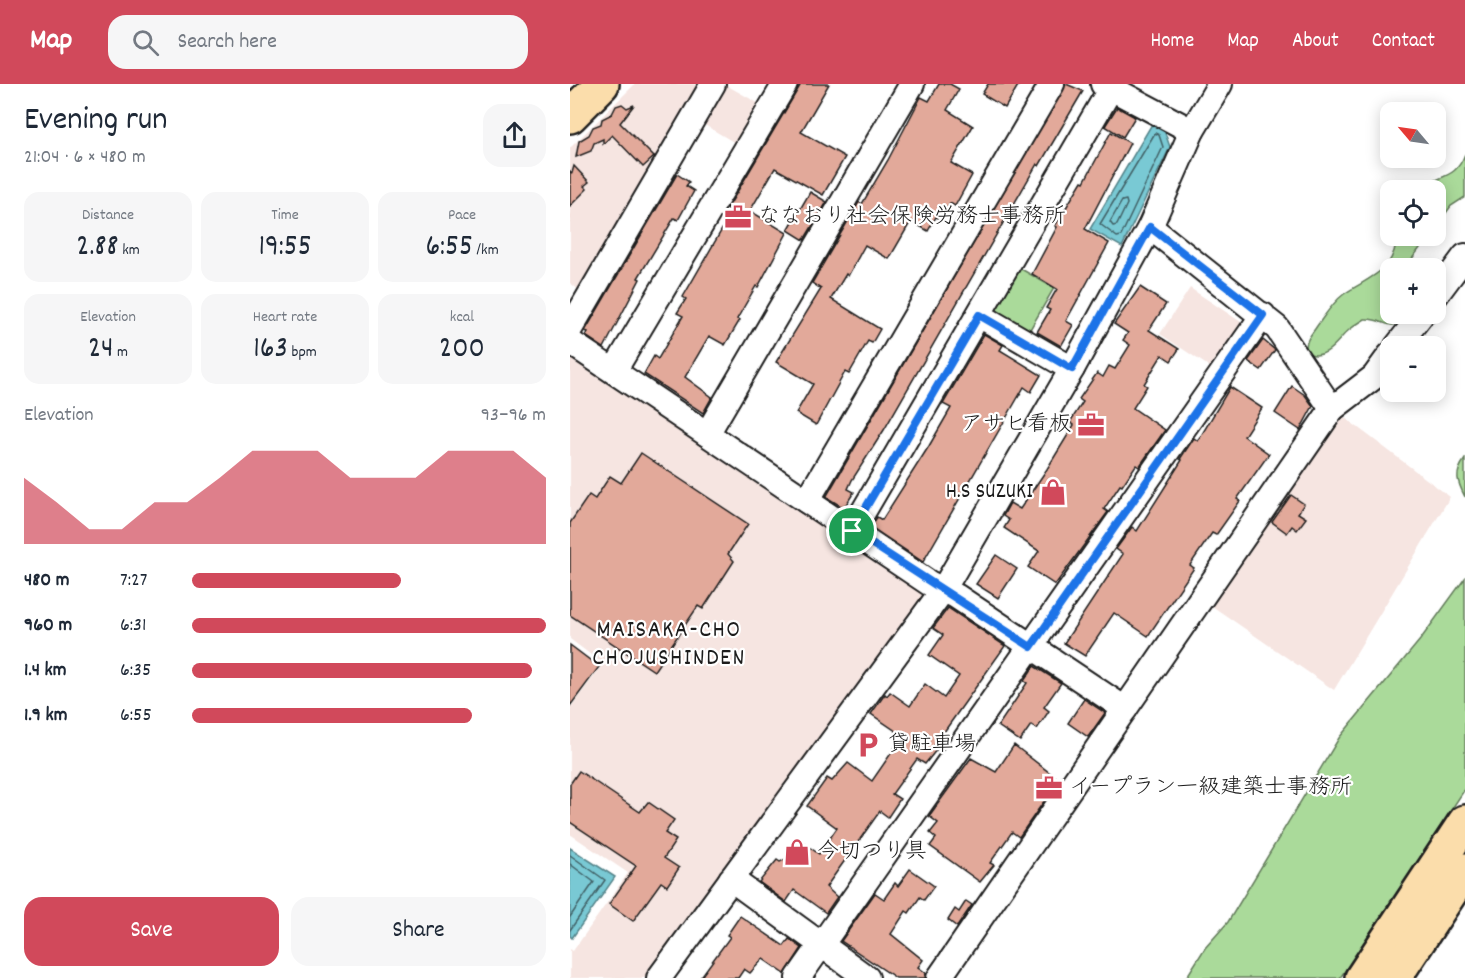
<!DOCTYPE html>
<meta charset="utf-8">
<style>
body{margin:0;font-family:Dekko,"Klee One",sans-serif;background:#f6f6f7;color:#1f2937;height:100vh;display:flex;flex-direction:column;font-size:22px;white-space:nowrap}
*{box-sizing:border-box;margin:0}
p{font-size:20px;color:#747a83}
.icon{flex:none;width:33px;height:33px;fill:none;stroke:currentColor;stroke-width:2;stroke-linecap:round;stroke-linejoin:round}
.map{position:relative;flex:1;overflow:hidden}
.details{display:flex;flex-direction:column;background:#fff;width:570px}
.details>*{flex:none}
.needle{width:39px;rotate:299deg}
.fabs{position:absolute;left:810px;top:18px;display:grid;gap:12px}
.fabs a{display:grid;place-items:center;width:66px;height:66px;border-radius:12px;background:#fff;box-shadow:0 3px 15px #0003;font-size:30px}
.pin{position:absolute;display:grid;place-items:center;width:51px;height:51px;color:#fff;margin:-26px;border:3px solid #fff;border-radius:50%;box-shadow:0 2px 6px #0007}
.round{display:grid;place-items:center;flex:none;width:63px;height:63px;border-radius:18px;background:#f6f6f7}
.headline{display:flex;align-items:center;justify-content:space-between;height:102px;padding:0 24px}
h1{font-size:33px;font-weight:600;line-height:45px}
.stats{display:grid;grid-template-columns:repeat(3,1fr);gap:9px;height:102px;padding:6px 24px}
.stats div{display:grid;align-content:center;border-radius:15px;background:#f6f6f7;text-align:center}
.stats b{font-size:30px;font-weight:600}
.stats small{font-size:16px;font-weight:400}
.stats p{font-size:16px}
.chart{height:168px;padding:12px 24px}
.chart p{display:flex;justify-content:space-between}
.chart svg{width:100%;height:108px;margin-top:6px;fill:#d1495b;opacity:.7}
.cta{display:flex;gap:12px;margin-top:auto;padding:12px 24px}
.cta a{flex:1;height:69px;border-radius:18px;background:#d1495b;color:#fff;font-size:24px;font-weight:600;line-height:69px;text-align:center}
.cta a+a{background:#f6f6f7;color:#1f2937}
ul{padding:0 24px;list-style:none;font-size:20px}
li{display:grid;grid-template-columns:96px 72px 1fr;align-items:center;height:45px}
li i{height:15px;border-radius:8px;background:#d1495b}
header{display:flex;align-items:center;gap:36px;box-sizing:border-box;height:84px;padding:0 30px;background:#d1495b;color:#fff}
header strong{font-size:28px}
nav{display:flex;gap:33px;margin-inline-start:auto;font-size:21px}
.search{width:420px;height:54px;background:#f6f6f7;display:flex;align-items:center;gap:15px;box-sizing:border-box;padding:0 21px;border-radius:18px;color:#747a83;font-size:22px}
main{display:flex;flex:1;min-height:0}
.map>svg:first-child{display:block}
.built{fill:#f6e5e1}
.green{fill:#aada9a;stroke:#637b5b;stroke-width:1.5}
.water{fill:#79c9d4;stroke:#54848a;stroke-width:1.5}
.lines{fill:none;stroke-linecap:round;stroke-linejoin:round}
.shore{stroke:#416166;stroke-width:1.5}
.building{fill:#e2a99a;stroke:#1c1c1c;stroke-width:1.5}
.minor-casing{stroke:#1c1c1c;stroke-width:28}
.highway-casing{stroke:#1c1c1c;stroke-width:38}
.minor{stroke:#fff;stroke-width:24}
.highway{stroke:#fbddab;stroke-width:33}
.route-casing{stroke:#fff;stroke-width:12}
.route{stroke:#1a73e8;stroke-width:8}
.labels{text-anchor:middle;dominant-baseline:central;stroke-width:4.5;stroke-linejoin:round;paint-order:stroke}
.poi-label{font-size:22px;fill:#1c1c1c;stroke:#fff;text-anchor:start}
.neighbourhood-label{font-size:24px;letter-spacing:1.5px;fill:#1c1c1c;stroke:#fff}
</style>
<header>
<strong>Map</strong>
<div class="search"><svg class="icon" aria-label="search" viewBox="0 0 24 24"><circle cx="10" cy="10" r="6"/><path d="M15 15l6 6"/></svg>Search here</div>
<nav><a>Home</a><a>Map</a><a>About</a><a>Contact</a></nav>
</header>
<main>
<section class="details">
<div class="headline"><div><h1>Evening run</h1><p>21:04 · 6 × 480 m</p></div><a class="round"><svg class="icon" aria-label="share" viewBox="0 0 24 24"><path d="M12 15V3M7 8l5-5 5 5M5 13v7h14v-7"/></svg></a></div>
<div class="stats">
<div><p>Distance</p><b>2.88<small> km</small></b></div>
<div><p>Time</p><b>19:55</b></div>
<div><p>Pace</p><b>6:55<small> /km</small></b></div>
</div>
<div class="stats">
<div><p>Elevation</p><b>24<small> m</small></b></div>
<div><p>Heart rate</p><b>163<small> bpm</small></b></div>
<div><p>kcal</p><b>200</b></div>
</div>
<div class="chart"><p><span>Elevation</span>93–96 m</p>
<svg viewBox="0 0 160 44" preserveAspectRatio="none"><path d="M0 44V17L10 27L20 38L30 38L40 27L50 27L60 17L70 6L80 6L90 6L100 17L110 17L120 17L130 6L140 6L150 6L160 17V44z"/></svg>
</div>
<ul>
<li><b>480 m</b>7:27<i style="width:59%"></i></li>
<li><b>960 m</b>6:31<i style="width:100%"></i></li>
<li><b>1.4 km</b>6:35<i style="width:96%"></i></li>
<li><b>1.9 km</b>6:55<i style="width:79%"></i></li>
</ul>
<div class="cta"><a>Save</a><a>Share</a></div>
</section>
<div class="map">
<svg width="895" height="894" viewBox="0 0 895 894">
<rect width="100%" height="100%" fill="#fff"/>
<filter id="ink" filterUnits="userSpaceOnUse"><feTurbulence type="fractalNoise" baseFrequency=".0167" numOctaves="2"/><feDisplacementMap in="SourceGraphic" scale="12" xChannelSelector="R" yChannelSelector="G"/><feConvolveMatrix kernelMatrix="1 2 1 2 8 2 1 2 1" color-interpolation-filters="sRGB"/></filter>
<g filter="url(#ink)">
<g class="built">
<polygon points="65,0 129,0 9,206 0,199 0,64"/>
<polygon points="156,1 195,23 172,63 133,40"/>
<polygon points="620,204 677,242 646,287 590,250"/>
<polygon points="7,272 351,504 353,513 74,894 0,894 0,865 3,867 58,789 0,750 0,624 33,580 0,555 0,274"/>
<polygon points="770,330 880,413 764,606 639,520"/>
</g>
<g class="green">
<path d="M895 70V113L881 122 866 143V106H852C868 89 885 97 895 70Z"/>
<path d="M826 152H859L835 184H820V230H838C818 252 817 234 795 235 790 238 784 242 779 246 768 255 757 276 740 270L736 266C735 256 742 250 747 242 755 231 763 218 774 210 797 194 827 187 826 152Z"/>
<polygon points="446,182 484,204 458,249 427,231 423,221"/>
<path d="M895 375V413C887 397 884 390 895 375Z"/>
<polygon points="895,494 895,705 770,894 616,894 635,864 658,838 769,654 850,556"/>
</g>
<g class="water">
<polygon points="582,40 594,46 600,63 552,163 520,145"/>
<polygon points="0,764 45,793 2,854 0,852"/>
</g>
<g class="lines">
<g class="shore">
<polygon points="585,49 589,51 593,63 551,152 547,153 530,140"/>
<polygon points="556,116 557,120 547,141 543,142 540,138 552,117"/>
<polyline points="0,771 35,796 0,846"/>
<polyline points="0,780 24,798 0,833"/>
</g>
</g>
<g class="building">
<polygon points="231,0 259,0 231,48 275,73 253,111 205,84 180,127 217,149 188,203 186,202 167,235 170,236 155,261 139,252 115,293 142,313 133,329 74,290 84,272 88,275 113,232 107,229 116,215 113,213 162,128 157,125"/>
<polygon points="369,0 380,0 389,5 377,26 403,42 381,79 402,91 385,122 380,119 371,135 366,133 358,147 341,137 319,175 295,161 278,192 276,190 261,215 310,245 302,259 298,257 279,290 275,288 246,341 226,329 243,300 206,278 251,205 242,199 289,118 292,120 318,76 351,13 359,17"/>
<polygon points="418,0 449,0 435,24 412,10"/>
<polygon points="496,0 513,7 469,82 467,80 314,346 282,396 278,405 284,408 274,424 256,413"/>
<polygon points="52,20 57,24 64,21 50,39 84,73 73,83 42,51 33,60 33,55 24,59 21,67 6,73 9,57 19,51 23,43 31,40 32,35 42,30 46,22"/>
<polygon points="547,23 565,33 553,53 535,42"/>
<polygon points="541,48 560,59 515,145 539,159 496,237 503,241 491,262 467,248 480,226 476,224 487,205 462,190 487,143 485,142 512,97 514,98"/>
<polygon points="4,82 19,98 14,102 17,105 0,122 0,87 2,89"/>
<polygon points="107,90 119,98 116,102 124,107 108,136 104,134 68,194 70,195 34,264 16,252 18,248 15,247"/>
<polygon points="240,108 257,118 234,156 218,146"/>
<polygon points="570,203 596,220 579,246 609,265 601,277 592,271 574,300 577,302 563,324 595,346 569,383 566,381 552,402 550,401 534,425 538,428 485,501 458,483 469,467 434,444 439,436 433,432 440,419 450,425 477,385 504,341 500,338 513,318 509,315 527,289 533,293 539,282 545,285 560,261 553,256 558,249 544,240"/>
<polygon points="414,250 433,261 430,266 471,291 461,308 454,303 353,478 301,443 307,433 312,436 359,362 381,324 373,320"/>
<polygon points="693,256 705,266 691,286 678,277"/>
<polygon points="722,302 735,311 743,322 730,346 705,329"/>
<polygon points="660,303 692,324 674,352 699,370 667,415 670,417 646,451 642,449 620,481 624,484 578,552 544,529 515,572 494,559 553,470 546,465 562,443 567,447 612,376 610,375 624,354 628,357"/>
<polygon points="71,369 178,440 158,470 164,477 133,525 128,522 84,587 0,531 0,439 19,411 25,415 40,392 51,399"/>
<polygon points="721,411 734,420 728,429 736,434 727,446 722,442 717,449 702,438"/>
<polygon points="426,471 447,485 428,514 406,500"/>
<polygon points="378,524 435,562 364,662 367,665 355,680 347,675 322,710 330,715 318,733 310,727 256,803 267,813 256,829 224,806 216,818 189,798 207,776 210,778 216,775 229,756 249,770 267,744 237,722 257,694 262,697 278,679 302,697 333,652 301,630 315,610 317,612 320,608 340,622 355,600 374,614 389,592 359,571 373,551 363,544"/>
<polygon points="0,561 29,583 0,622"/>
<polygon points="464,582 491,599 474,623 479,627 467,645 461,641 450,657 428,642 457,599 454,597"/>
<polygon points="514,615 535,629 518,653 498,639"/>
<polygon points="444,661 489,696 449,753 442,748 420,779 424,781 410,798 360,762 366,754 360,749 368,739 359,732 401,674 426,688"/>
<polygon points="9,687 70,728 78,718 104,736 95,749 106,756 94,774 109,784 97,802 91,798 63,837 39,820 66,782 0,738 0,700"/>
<polygon points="340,785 364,802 354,816 350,813 339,829 336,827 321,850 353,876 348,883 356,889 355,894 326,894 271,857 305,809 314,815 325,799 328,802"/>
<polygon points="396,817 402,821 387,843 378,836 385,825 389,828"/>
<polygon points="170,832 214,862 219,855 232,864 215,890 193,875 180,889 174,885 168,894 130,894 160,853 157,851"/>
</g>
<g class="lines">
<defs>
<g id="minor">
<polyline points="533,0 622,47"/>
<polyline points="580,143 707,244 762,325 804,293 820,271"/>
<polyline points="866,211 895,172"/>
<polyline points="409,231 502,285"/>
<polyline points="0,245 143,0"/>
<polyline points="0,258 359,499 386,512 555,625"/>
<polyline points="827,262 852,230"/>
<polyline points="44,287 215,0"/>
<polyline points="137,350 342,0"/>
<polyline points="237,417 482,0"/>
<polyline points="282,447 541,4"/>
<polyline points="161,795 297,894"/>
<polyline points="89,894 373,506 502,285 580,143 622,47 650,0"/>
<polyline points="228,894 693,231"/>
<polyline points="369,894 762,325"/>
</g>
<g id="highway">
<polyline points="0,32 32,0"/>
<polyline points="792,894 895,738"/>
<polyline points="824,894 895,786"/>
</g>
</defs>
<use href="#minor" class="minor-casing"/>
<use href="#highway" class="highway-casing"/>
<use href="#minor" class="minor"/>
<use href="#highway" class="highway"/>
</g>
</g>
<g class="lines" filter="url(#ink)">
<defs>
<polygon id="route" points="580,143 693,231 461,563 282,447 409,231 502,285"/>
</defs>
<use href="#route" class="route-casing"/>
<use href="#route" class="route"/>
</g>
<defs>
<symbol id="office-bare" viewBox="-9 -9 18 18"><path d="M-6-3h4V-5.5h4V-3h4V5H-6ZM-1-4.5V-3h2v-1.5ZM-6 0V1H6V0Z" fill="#d1495b" stroke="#fff" stroke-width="2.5" paint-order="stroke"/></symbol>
<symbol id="shop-bare" viewBox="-9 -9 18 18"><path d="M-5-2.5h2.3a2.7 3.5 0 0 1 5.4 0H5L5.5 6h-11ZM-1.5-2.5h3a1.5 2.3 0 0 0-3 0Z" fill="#d1495b" stroke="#fff" stroke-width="2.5" paint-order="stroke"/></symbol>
<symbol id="parking-bare" viewBox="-9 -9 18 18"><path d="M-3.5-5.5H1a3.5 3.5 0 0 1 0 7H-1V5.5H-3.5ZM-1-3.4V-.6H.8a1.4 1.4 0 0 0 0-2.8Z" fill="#d1495b" stroke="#fff" stroke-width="2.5" paint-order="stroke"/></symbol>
</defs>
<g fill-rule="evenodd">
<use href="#office-bare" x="149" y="114" width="38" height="38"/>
<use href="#office-bare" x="502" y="322" width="38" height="38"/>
<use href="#shop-bare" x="464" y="389" width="38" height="38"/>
<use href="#parking-bare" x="279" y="642" width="38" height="38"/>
<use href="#office-bare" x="460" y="685" width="38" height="38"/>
<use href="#shop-bare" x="208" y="749" width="38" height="38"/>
</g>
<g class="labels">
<g class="poi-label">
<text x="188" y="133">ななおり社会保険労務士事務所</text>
<text x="501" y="341" text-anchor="end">アサヒ看板</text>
<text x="463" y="408" text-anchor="end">H.S SUZUKI</text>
<text x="318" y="661">貸駐車場</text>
<text x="499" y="704">イープラン一級建築士事務所</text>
<text x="247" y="768">今切つり具</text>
</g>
<g class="neighbourhood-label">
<text x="99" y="547">MAISAKA-CHO<tspan x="99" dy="28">CHOJUSHINDEN</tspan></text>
</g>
</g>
</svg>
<div class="fabs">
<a><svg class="needle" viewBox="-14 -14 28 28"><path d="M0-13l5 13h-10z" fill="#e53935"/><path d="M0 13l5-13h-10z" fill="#747a83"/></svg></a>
<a><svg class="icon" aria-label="locate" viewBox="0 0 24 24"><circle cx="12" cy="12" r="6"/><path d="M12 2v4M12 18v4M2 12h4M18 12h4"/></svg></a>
<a>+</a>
<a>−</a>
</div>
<div class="pin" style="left:282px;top:447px;background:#1e9e55"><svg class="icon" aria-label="arrive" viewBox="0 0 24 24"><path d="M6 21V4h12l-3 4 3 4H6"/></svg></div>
</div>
</main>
